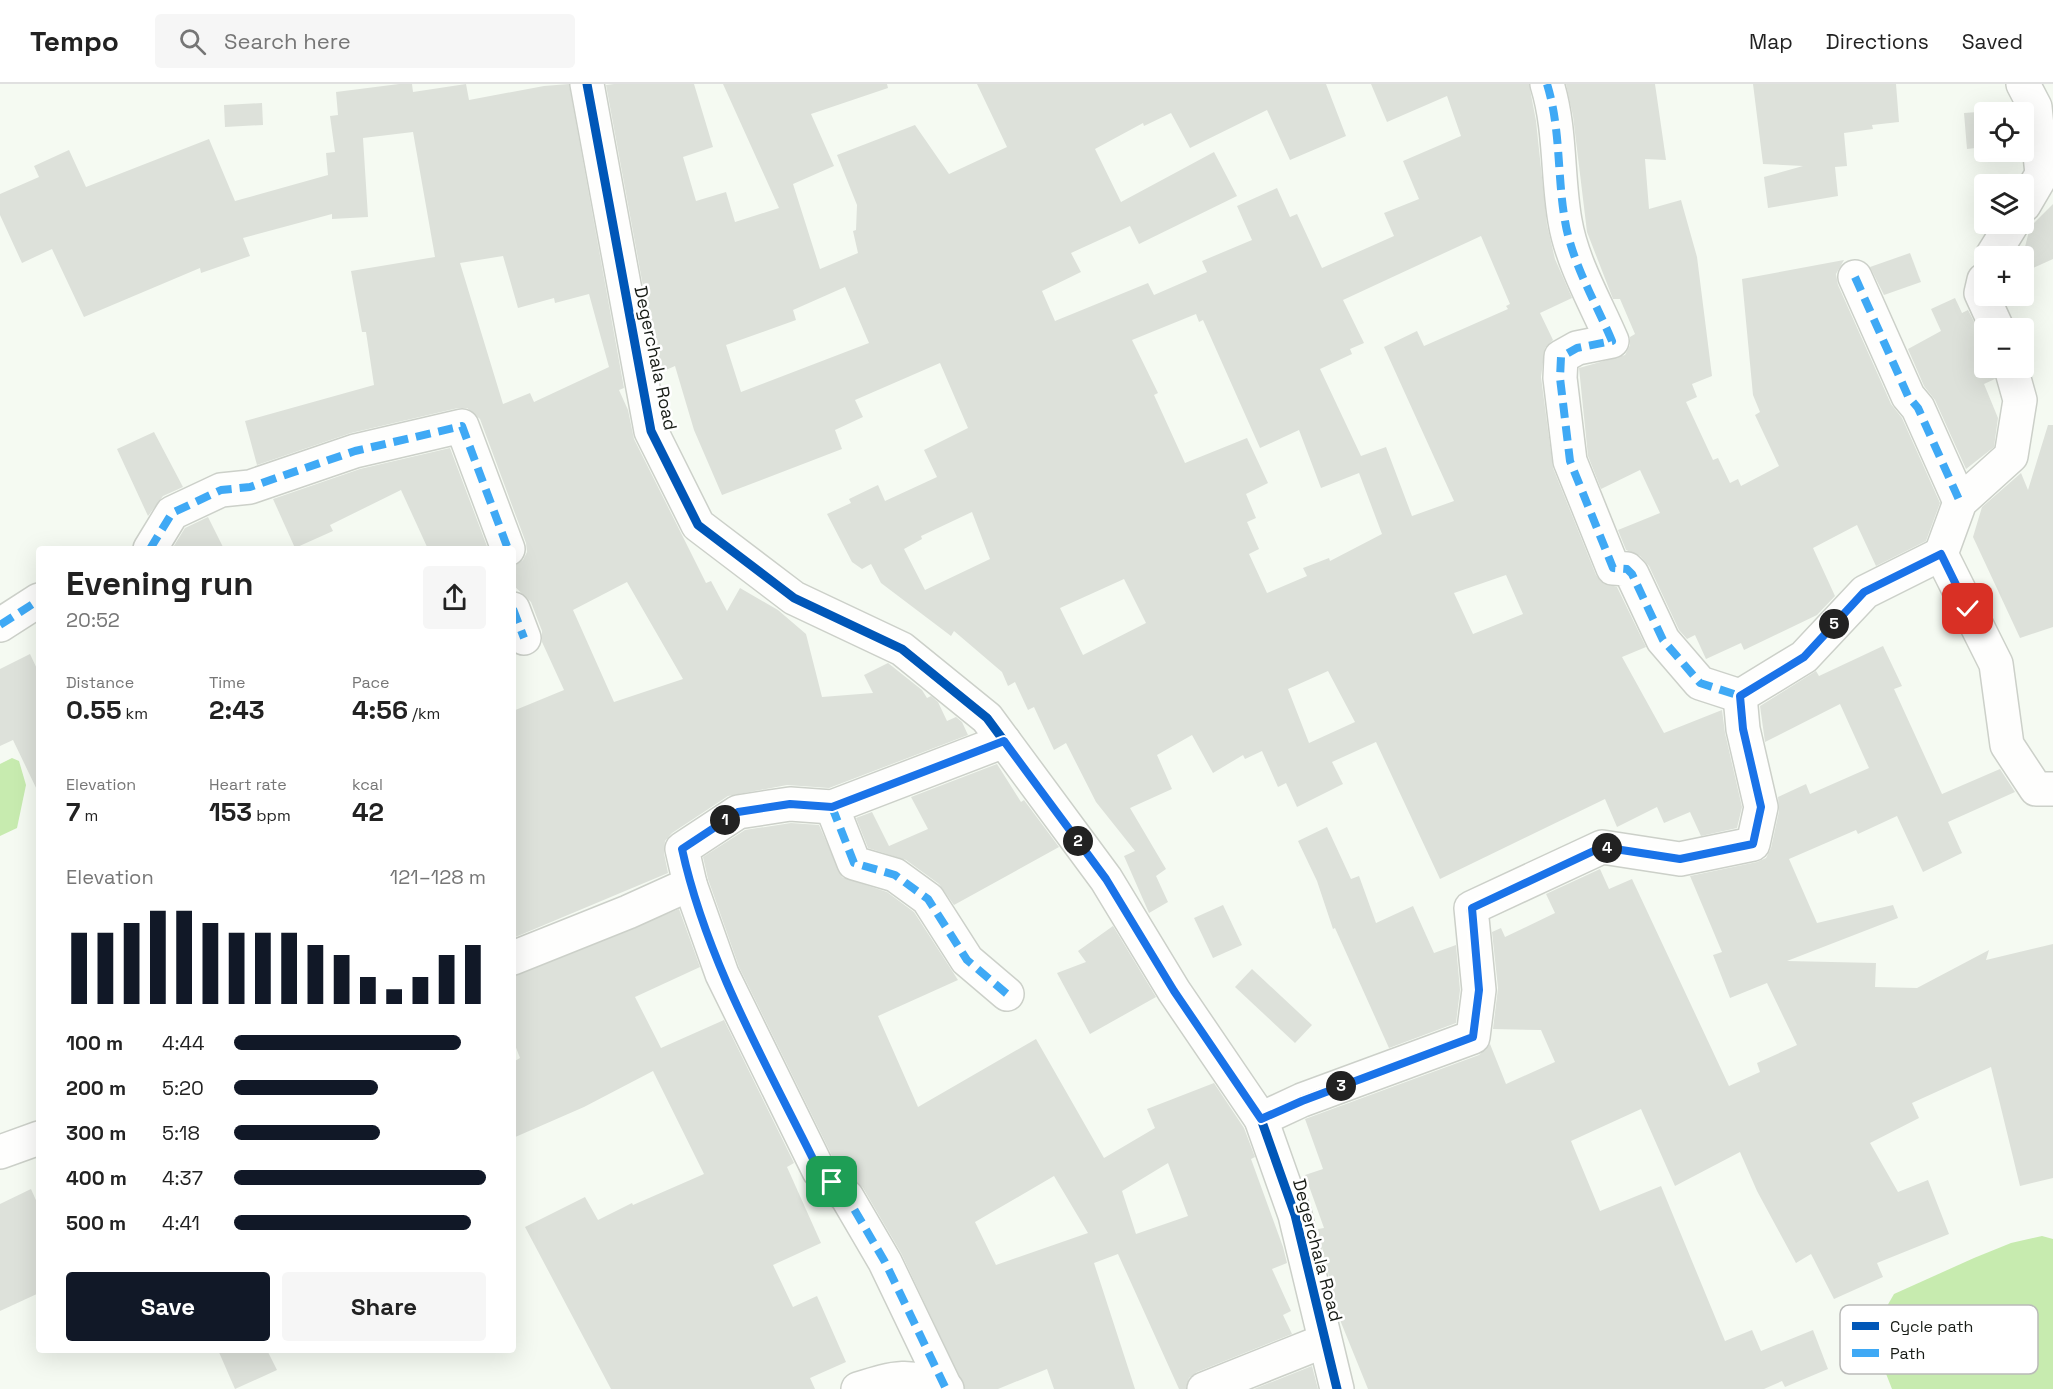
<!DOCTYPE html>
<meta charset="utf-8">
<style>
body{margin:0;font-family:"Space Grotesk",sans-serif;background:#f6f6f6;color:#222;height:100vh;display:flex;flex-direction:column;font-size:22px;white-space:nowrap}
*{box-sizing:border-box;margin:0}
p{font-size:20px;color:#767676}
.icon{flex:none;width:33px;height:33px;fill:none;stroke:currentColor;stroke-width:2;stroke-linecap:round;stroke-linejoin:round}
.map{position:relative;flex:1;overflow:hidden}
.sheet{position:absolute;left:36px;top:462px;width:480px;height:807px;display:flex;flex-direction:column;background:#fff;border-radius:6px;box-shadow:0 6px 24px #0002}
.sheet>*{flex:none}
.buttons{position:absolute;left:1974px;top:18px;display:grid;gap:12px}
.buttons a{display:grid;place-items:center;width:60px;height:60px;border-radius:6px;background:#fff;box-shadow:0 6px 24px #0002;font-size:30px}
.pin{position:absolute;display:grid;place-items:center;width:51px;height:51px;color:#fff;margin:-26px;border-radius:12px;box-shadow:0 3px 9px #0006}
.km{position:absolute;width:30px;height:30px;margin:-15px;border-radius:50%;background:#222;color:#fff;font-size:16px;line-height:30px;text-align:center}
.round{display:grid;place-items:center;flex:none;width:63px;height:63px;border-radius:6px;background:#f6f6f6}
.summary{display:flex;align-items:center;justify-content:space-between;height:102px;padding:0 30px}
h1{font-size:33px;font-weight:600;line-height:45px}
.metrics{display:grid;grid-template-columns:repeat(3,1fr);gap:9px;height:102px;padding:6px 30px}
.metrics div{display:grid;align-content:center}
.metrics b{font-size:26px;font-weight:600}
.metrics small{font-size:16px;font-weight:400}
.metrics p{font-size:16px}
.chart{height:168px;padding:12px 30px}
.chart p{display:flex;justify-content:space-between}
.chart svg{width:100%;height:108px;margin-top:6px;stroke:#111827;stroke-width:6}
.cta{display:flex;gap:12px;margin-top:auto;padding:12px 30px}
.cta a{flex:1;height:69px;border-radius:6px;background:#111827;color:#fff;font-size:24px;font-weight:600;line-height:69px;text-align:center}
.cta a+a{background:#f6f6f6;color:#222}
ul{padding:0 30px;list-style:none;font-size:20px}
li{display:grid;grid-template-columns:96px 72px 1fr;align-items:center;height:45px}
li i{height:15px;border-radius:8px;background:#111827}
header{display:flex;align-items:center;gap:36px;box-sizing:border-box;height:84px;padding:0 30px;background:#fff;border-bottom:2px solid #e0e0e0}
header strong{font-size:28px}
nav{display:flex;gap:33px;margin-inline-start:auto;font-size:21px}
.search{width:420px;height:54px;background:#f6f6f6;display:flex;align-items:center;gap:15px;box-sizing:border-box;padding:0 21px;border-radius:6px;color:#767676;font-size:22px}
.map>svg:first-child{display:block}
.water{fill:#c7ebaf}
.building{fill:#dde1da;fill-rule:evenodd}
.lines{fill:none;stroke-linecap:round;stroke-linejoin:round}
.minor-casing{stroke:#ccd0c9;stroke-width:36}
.minor{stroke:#fefefd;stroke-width:33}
.quiet{stroke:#3fa9f5;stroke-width:8;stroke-dasharray:15 8;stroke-linecap:butt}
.cycleway-casing{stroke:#fff;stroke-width:13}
.cycleway{stroke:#0057b8;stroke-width:9}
.route-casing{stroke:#fff;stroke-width:12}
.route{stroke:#1a73e8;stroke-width:8}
.labels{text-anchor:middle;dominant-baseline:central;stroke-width:5;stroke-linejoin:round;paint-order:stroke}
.street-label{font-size:18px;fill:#181c16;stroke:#fff}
.key{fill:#fff;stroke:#babbb9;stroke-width:1.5}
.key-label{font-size:16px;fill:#181c16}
</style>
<header>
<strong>Tempo</strong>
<div class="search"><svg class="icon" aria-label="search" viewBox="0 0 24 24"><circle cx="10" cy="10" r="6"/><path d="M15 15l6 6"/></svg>Search here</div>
<nav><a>Map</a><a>Directions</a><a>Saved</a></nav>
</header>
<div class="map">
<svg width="2053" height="1305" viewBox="0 0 2053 1305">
<rect width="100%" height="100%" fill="#f5faf2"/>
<g class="water">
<polygon points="12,674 19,677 26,701 17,744 0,752 0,680"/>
<polygon points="2042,1152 2053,1155 2053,1305 1892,1305 1874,1259 1879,1236 1894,1210 1974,1174 2011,1159"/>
</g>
<g class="building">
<path d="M399 0H412L413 8 466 0 469 16 544 2 569 0 624 304 619 306 628 326 634 355 706 499 711 497 727 527 740 504 778 526 806 550 822 613 873 609 864 591 888 579 922 606 927 614 931 612 938 618 947 637 956 633 962 638 968 651 829 704 787 701 728 712 672 749 665 757 664 769 668 789 513 854V627L564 606 542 558V547L531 518 513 501V483L523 476 527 468 526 459 480 335 467 324H458L351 349 257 381 245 337 374 301 366 248H362L351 187 435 173 413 48 363 54 368 133 332 135V130L243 154 250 172 201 189 200 184 84 233 52 165 22 179 0 131V110L39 93 34 82 69 66 86 103 209 55 235 117 328 91 326 69 335 68 330 32 338 31 336 8ZM503 172 518 224 554 214 555 219 589 210 609 283 534 318 530 309 503 320 460 179ZM627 498 683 595 614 618 573 526Z"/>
<path d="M614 0H694L713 63 683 73 696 117 726 108 735 138 779 124 723 0H887L888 4 811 30 834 82 793 100 820 185 858 169 853 147 856 146 857 121 837 71 915 41 949 90 1007 63 977 0H1326L1346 52 1290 76 1267 26 1190 64 1171 29 1144 42 1143 39 1095 65 1121 118 1214 68 1237 112 1139 160 1130 142 1071 169 1081 188 1042 207 1055 237 1148 199 1154 211 1207 188 1202 177 1252 156 1237 122 1277 104 1290 133 1297 130 1322 184 1394 152 1384 129 1419 115 1403 77 1461 52 1447 12 1387 38 1371 0H1529L1536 37 1547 141 1555 175 1572 214 1540 229 1553 256 1545 264 1541 293 1553 384 1596 491 1603 499 1617 503 1646 563 1622 573 1664 649 1722 626 1725 649 1742 723 1737 744 1701 752 1690 728 1664 739 1657 723 1617 743 1605 715 1440 795 1376 658 1332 678 1343 700 1297 723 1286 699 1278 703 1262 667 1245 675 1243 671 1213 689 1192 651 1157 671 1172 705 1130 724 1166 785 1156 792 1168 818 1149 829 1124 772 1135 767 1096 718 1066 659 1054 666 1034 623 1028 626 1015 598 1008 602 1002 588 954 547 951 552 881 499 871 480 862 485 852 478 827 430 851 419 849 415 878 401 885 417 937 393 924 366 968 344 940 279 855 316 863 333 835 346 842 365 722 411 694 346 675 282 659 289 606 1ZM1481 152 1510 220 1506 222 1508 225 1424 262 1417 247 1384 263 1454 417 1412 432 1386 363 1361 372 1320 285 1352 270 1350 265 1364 259 1343 216ZM845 203 869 259 741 308 726 261 796 236 793 226ZM1196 230 1199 238 1203 236 1260 364 1299 346 1321 404 1359 389 1382 450 1330 477 1329 474 1303 484 1307 492 1267 509 1249 470 1259 465 1247 438 1256 434 1246 410 1268 399 1247 354 1185 379 1154 311 1158 309 1132 256ZM972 428 990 475 925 506 904 465 922 455 921 452ZM1506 491 1523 530 1473 550 1454 509ZM1124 495 1146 539 1083 571 1060 524ZM1328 587 1355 638 1309 659 1288 605Z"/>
<polygon points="1566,0 1655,0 1666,76 1645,75 1649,125 1681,116 1697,173 1712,292 1692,300 1697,313 1686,318 1713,376 1718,374 1730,399 1738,395 1741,402 1779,382 1755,331 1760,328 1753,311 1742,195 1844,176 1836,190 1838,201 1891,320 1902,334 1940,419 1926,457 1876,482 1857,441 1813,464 1835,512 1817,531 1744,566 1741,559 1706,575 1695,551 1687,555 1679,546 1649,482 1640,472 1626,466 1618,446 1660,429 1640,386 1601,405 1588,372 1579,284 1625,271 1630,261 1630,253 1635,250 1620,215 1613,215 1587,148 1573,32"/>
<polygon points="1753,0 1896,0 1899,38 1872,41 1873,45 1844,49 1847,82 1835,83 1838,112 1768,124 1764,93 1803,82 1763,80"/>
<polygon points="262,19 263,41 225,43 224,21"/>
<polygon points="2007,26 2007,28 1984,28 1984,63 1967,65 1964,29"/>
<polygon points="2053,120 2053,175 2024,188 2024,167 2030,143"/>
<polygon points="1910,169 1921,198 1884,211 1870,183"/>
<polygon points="1955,214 1962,229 1968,226 1984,257 1984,284 1993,284 1995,295 1984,300 1998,334 1994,363 1966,385 1935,316 1924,302 1908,265 1941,247 1931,225"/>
<polygon points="2048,341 2053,341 2053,543 2020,554 1973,453 1982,423 2021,389 2028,406"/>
<polygon points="154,348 183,403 163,412 148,432 117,365"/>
<polygon points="450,364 488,465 428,465 401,406 330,441 333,447 295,464 273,415 360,385"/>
<polygon points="208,433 224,465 172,465 185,444"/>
<polygon points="1883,562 1902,602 1894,605 1942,710 2000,685 2015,708 1948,738 1962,769 1923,788 1897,732 1858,750 1856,746 1789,775 1817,839 1893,821 1898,834 1787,877 1876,879 1875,903 1917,904 1989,866 1986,876 2053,860 2053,1094 2020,1102 1991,983 1912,1019 1919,1034 1870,1059 1898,1108 1928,1096 1949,1150 1877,1179 1883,1193 1834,1215 1811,1170 1796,1179 1757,1107 1740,1068 1675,1102 1641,1025 1571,1057 1600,1127 1661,1102 1725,1257 1752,1246 1761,1267 1813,1246 1828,1285 1785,1303 1782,1297 1764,1305 1368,1305 1338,1231 1319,1151 1318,1145 1324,1144 1305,1091 1323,1085 1305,1035 1479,971 1490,960 1506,1000 1555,978 1541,946 1493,945 1498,904 1492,848 1501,844 1505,853 1555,829 1546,810 1600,785 1609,805 1632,795 1729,1002 1760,988 1757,979 1797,961 1767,899 1730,914 1713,871 1722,868 1690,792 1757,778 1766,774 1771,764 1779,727 1778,713 1806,700 1810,710 1869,684 1840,620 1765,658 1760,622 1816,587 1819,592"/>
<polygon points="30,570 39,589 39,710 13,656 0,662 0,585"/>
<polygon points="997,680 1021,718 1024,716 1059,763 954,821 939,800 906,776 868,764 856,734 872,728 889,762 928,745 911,713"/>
<path d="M791 739 819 741 842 793 887 808 914 828 958 896 878 932 918 1023 1036 955 1104 1074 1155 1044 1147 1025 1214 999 1244 1044 1255 1073 1251 1075 1283 1163 1287 1179 1272 1185 1291 1227 1283 1231 1292 1250 1197 1288 1189 1294 1186 1305H1179L1118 1170 1094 1179 1135 1305H1054L1047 1285 998 1305H965L901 1169 863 1104 834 1076 739 883 708 795 703 773 745 746ZM1168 1079 1188 1132 1136 1150 1122 1107ZM1054 1092 1088 1149 996 1181 975 1138Z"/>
<polygon points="1327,743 1351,795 1359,792 1376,839 1413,822 1434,869 1456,861 1460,906 1456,939 1389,964 1335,844 1333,845 1317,797 1298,757"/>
<polygon points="1223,821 1242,861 1213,874 1194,834"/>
<polygon points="679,825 700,883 635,913 661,964 724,936 794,1079 787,1083 821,1159 773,1181 793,1223 817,1212 846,1278 810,1294 815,1305 611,1305 525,1143 585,1113 598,1136 632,1119 633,1121 704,1090 653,987 584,1023 513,1054 513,978 520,974 513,956 513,892"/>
<polygon points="1113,842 1156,913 1090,950 1057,889 1086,878 1078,867"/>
<polygon points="1252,885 1312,941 1295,959 1235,903"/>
<polygon points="31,1105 39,1123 39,1209 0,1227 0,1120"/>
<polygon points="218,1266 267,1266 277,1286 235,1305"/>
<polygon points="1312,1282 1318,1305 1254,1305"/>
</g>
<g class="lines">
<defs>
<g id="minor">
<polyline points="587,0 651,347 698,441 794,514 902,565 987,634 1106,795 1174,907 1261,1035 1295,1131 1337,1305"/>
<path d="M1547 0C1561 45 1557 92 1565 137 1572 179 1596 219 1612 257L1577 264 1561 273 1560 294 1570 377 1613 484 1627 485 1632 490 1663 556 1700 599 1740 612"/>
<polyline points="2023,0 2035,23 2042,90 2024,121"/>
<polyline points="1992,172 2012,140"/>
<polyline points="1855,193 1908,312 1918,324 1960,418"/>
<polyline points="1984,196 1981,209 1997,244"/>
<polyline points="2011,284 2020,316 2011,372 1960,418 1941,470 1996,580 2007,661 2036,705 2053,705"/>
<polyline points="150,465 172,429 221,406 250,403 355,367 462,342 508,465"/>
<polyline points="513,525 524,554"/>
<polyline points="0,541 39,516"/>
<polyline points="832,723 854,779 895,791 928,815 967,876 1007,910"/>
<polyline points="690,800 722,890 819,1087 847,1113 885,1178 946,1305"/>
<polyline points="513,874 628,828 690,800 682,765 738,728 790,720 832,723 1004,657"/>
<polyline points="1261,1035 1302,1016 1473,953 1479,906 1471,824 1602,763 1680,775 1753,760 1761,723 1743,645 1740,612 1804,573 1865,508 1941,470"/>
<polyline points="0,1068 39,1054"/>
<path d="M858 1305C896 1293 909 1289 947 1305"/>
<polyline points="1204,1305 1324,1257"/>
</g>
</defs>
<use href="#minor" class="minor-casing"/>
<use href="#minor" class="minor"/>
<g class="quiet">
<path d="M1547 0C1561 45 1557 92 1565 137 1572 179 1596 219 1612 257L1577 264 1561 273 1560 294 1570 377 1613 484 1627 485 1632 490 1663 556 1700 599 1740 612"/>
<polyline points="1855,193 1908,312 1918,324 1960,418"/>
<polyline points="150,465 172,429 221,406 250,403 355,367 462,342 508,465"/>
<polyline points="513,525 524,554"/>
<polyline points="0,541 39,516"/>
<polyline points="832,723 854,779 895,791 928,815 967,876 1007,910"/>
<polyline points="690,800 722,890 819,1087 847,1113 885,1178 946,1305"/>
</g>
<defs>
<g id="cycleway">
<polyline points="587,0 651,347 698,441 794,514 902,565 987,634 1106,795 1174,907 1261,1035 1295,1131 1337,1305"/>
<polyline points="1261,1035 1302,1016 1473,953 1479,906 1471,824 1602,763 1680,775 1753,760 1761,723 1743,645 1740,612 1804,573 1865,508 1941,470"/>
</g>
</defs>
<use href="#cycleway" class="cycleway-casing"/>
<use href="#cycleway" class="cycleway"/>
</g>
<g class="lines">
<defs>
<path id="route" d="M832 1098 819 1087C768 983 707 879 682 765L738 728 790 720 832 723 1004 657 1106 795 1174 907 1261 1035 1302 1017 1473 953 1479 906 1472 824 1602 763 1680 775 1753 760 1761 723 1743 645 1740 612 1804 573 1864 508 1941 470 1968 525"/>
</defs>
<use href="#route" class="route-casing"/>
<use href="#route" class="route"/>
</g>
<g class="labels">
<g class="street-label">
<text transform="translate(656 274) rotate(78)">Degerchala Road</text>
<text transform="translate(1318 1166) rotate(75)">Degerchala Road</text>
</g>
</g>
<rect x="1840" y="1221" width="198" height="69" rx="9" class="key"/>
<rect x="1852" y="1238" width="27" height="8" fill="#0057b8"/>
<rect x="1852" y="1265" width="27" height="8" fill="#3fa9f5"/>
<g class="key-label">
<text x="1890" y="1248">Cycle path</text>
<text x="1890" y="1275">Path</text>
</g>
</svg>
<div class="buttons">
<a><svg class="icon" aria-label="locate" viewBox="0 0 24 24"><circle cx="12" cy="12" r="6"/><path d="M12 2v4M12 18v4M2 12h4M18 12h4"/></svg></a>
<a><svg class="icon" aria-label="layers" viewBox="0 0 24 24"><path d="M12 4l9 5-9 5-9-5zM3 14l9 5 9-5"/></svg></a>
<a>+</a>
<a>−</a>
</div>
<div class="pin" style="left:832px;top:1098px;background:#1e9e55"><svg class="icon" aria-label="arrive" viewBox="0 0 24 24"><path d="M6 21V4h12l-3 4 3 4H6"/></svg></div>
<div class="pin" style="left:1968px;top:525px;background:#d93025"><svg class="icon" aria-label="check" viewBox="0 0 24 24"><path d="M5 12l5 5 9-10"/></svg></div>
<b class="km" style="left:725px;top:736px">1</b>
<b class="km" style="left:1078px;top:757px">2</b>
<b class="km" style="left:1341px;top:1002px">3</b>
<b class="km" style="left:1607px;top:764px">4</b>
<b class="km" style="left:1834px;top:540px">5</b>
<section class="sheet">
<div class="summary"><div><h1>Evening run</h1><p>20:52</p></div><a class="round"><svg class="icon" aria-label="share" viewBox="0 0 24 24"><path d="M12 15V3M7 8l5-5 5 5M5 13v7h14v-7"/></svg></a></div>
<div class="metrics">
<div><p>Distance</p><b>0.55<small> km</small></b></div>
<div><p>Time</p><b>2:43</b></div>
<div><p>Pace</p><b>4:56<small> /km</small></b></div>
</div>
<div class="metrics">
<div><p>Elevation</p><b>7<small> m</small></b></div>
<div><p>Heart rate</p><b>153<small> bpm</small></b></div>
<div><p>kcal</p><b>42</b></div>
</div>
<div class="chart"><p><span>Elevation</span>121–128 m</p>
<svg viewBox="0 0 160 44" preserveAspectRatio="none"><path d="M5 44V15M15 44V15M25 44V11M35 44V6M45 44V6M55 44V11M65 44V15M75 44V15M85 44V15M95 44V20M105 44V24M115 44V33M125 44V38M135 44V33M145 44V24M155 44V20"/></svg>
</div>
<ul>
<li><b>100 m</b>4:44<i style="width:90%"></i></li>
<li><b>200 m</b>5:20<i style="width:57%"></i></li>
<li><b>300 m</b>5:18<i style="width:58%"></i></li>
<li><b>400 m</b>4:37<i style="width:100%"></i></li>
<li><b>500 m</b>4:41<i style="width:94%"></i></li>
</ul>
<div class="cta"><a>Save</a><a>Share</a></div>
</section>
</div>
